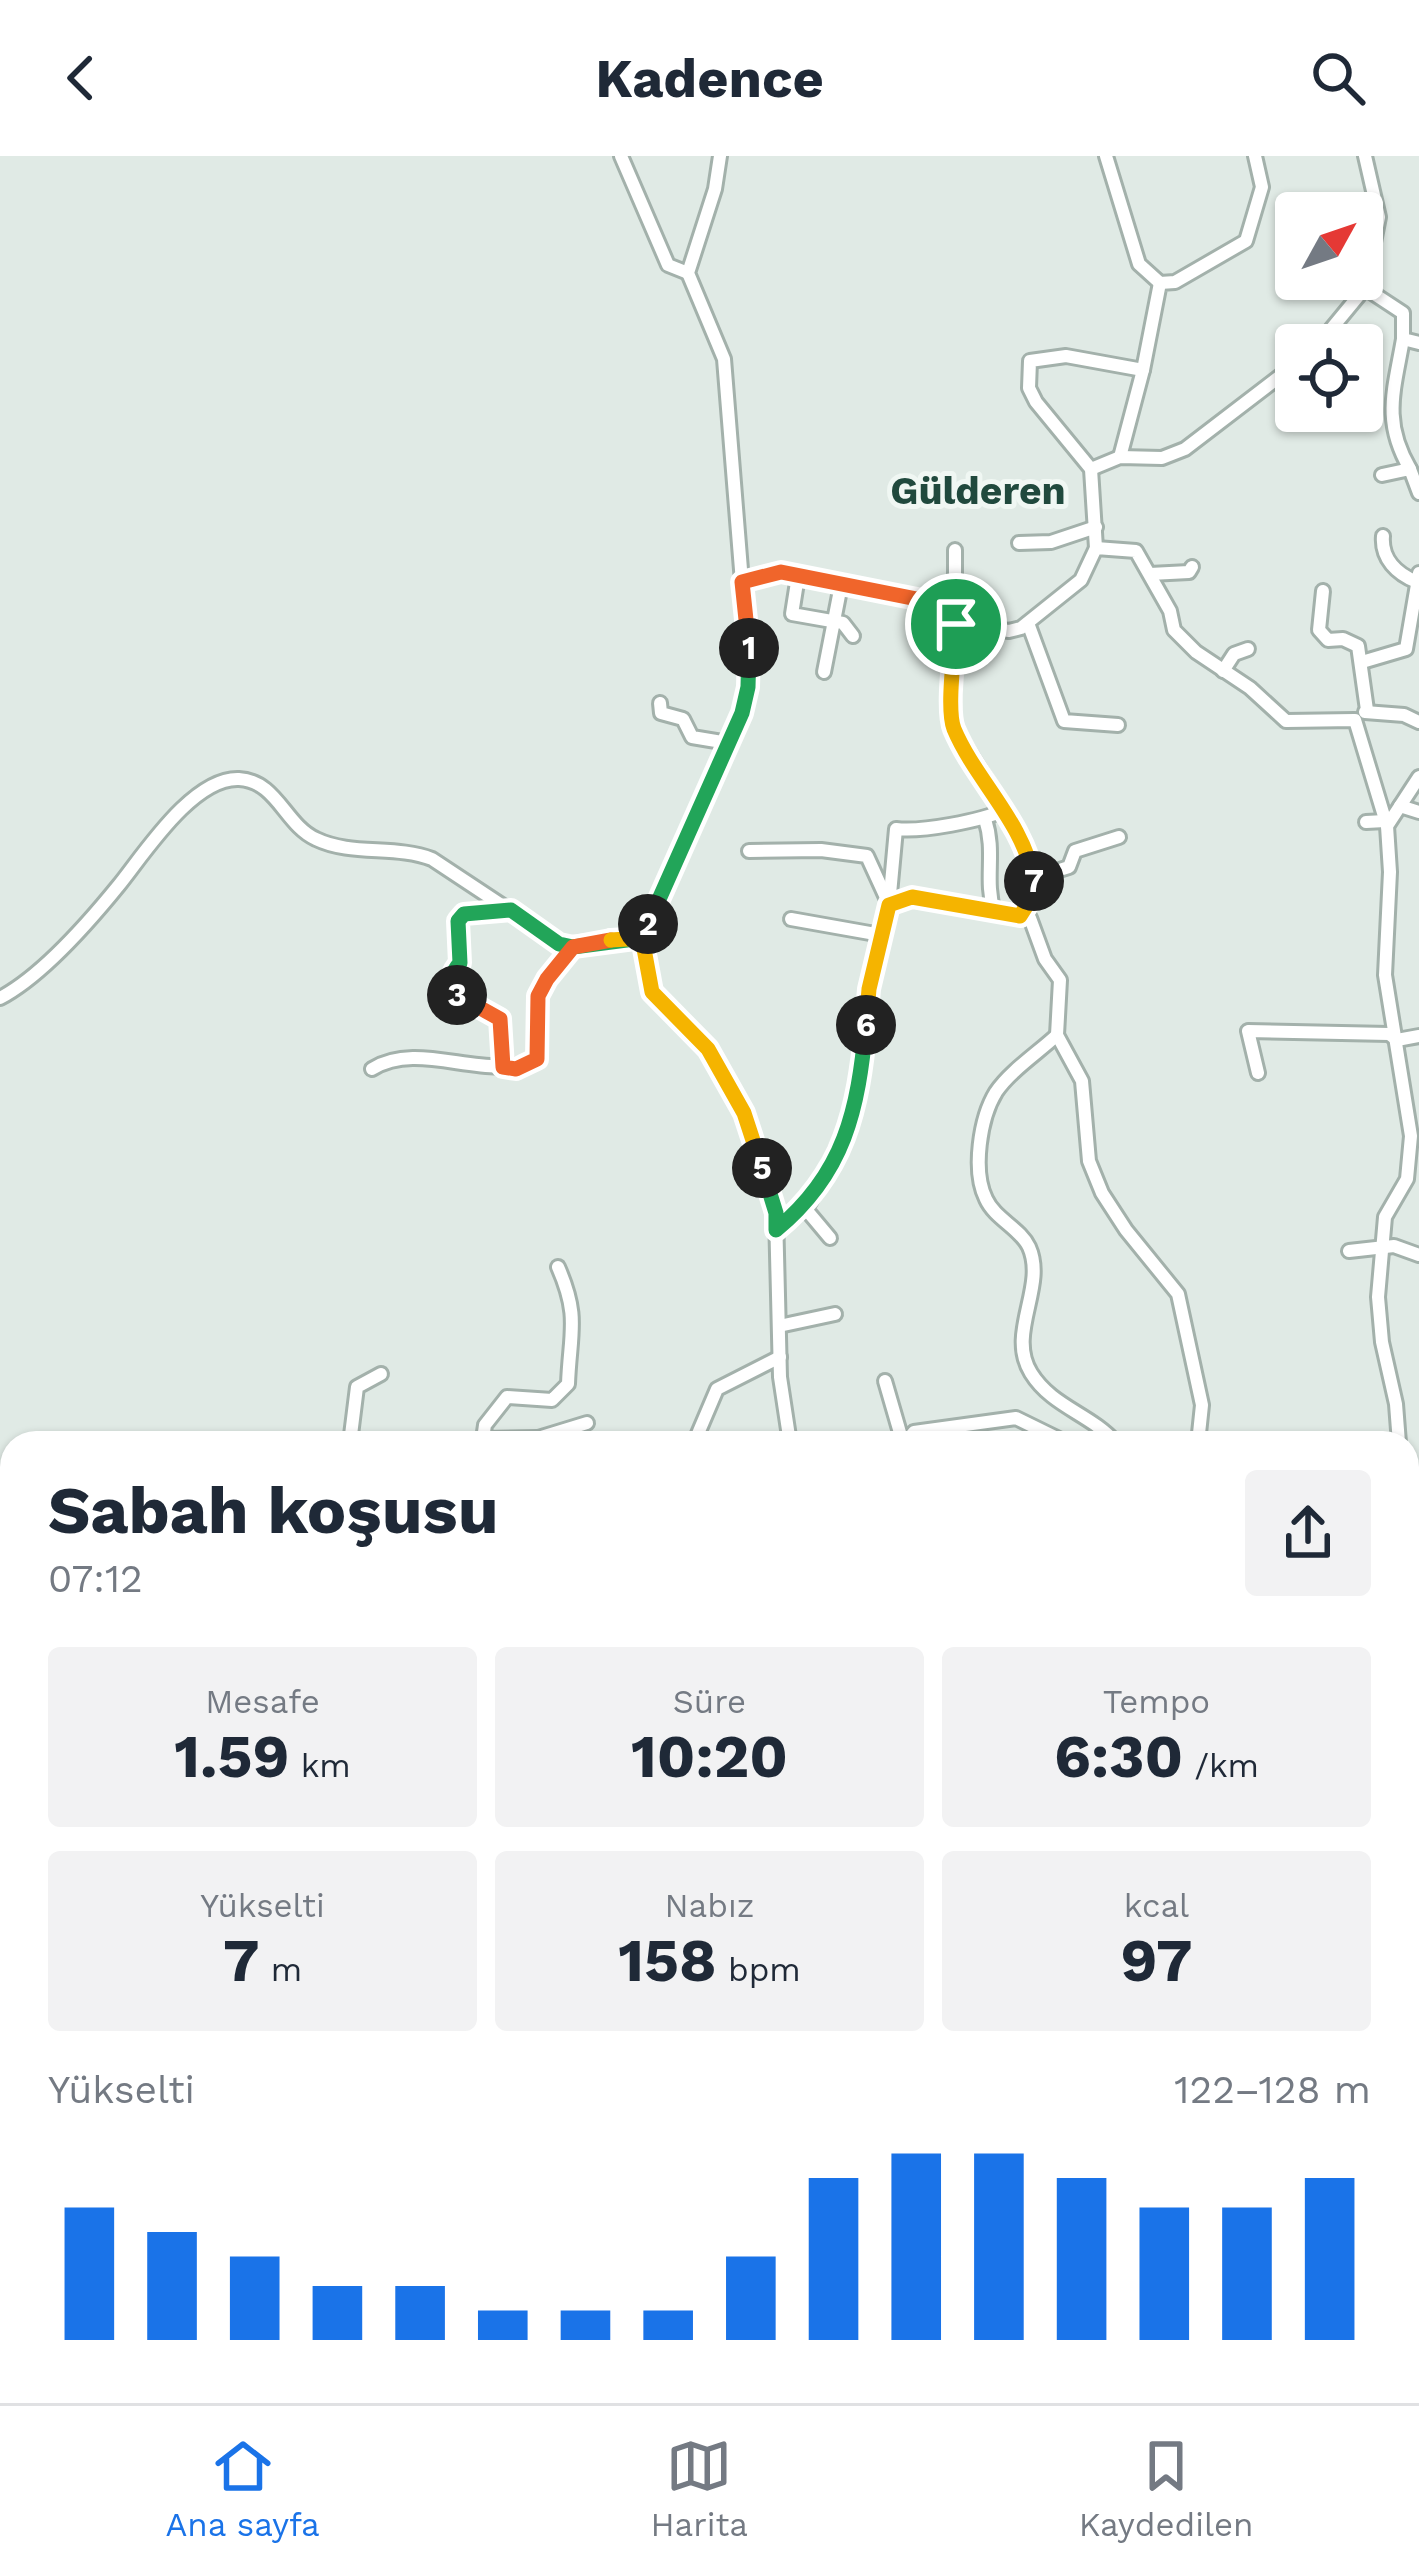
<!DOCTYPE html>
<html lang="tr">
<meta charset="utf-8">
<style>
body{margin:0;font-family:"Work Sans",sans-serif;background:#f2f2f3;color:#1f2937;height:100vh;display:flex;flex-direction:column;font-size:45px;white-space:nowrap}
*{box-sizing:border-box;margin:0}
p{font-size:39px;color:#747a83}
.icon{flex:none;width:66px;height:66px;fill:none;stroke:currentColor;stroke-width:2;stroke-linecap:round;stroke-linejoin:round}
.map{position:relative;flex:1;overflow:hidden}
.sheet{position:absolute;left:0px;top:1275px;width:1419px;height:972px;display:flex;flex-direction:column;background:#fff;border-radius:36px 36px 0 0;box-shadow:0 3px 9px #0004}
.sheet>*{flex:none}
.needle{width:78px;rotate:50deg}
.buttons{position:absolute;left:1275px;top:36px;display:grid;gap:24px}
.buttons a{display:grid;place-items:center;width:108px;height:108px;border-radius:12px;background:#fff;box-shadow:0 3px 9px #0004;font-size:60px}
.pin{position:absolute;display:grid;place-items:center;width:102px;height:102px;color:#fff;margin:-51px;border:6px solid #fff;border-radius:50%;box-shadow:0 3px 12px #0007}
.km{position:absolute;width:60px;height:60px;margin:-30px;border-radius:50%;background:#222;color:#fff;font-size:33px;line-height:60px;text-align:center}
.round{display:grid;place-items:center;flex:none;width:126px;height:126px;border-radius:12px;background:#f2f2f3}
.head{display:flex;align-items:center;justify-content:space-between;height:204px;padding:0 48px}
h1{font-size:66px;font-weight:700;line-height:90px}
.stats{display:grid;grid-template-columns:repeat(3,1fr);gap:18px;height:204px;padding:12px 48px}
.stats div{display:grid;align-content:center;border-radius:12px;background:#f2f2f3;text-align:center}
.stats b{font-size:60px;font-weight:700}
.stats small{font-size:33px;font-weight:400}
.stats p{font-size:33px}
.chart{height:336px;padding:24px 48px}
.chart p{display:flex;justify-content:space-between}
.chart svg{width:100%;height:216px;margin-top:12px;stroke:#1a73e8;stroke-width:6}
header{display:flex;justify-content:space-between;align-items:center;height:156px;padding:0 48px;background:#fff;font-size:54px;font-weight:700}
.tabs{display:flex;justify-content:space-around;align-items:center;height:168px;border-top:3px solid #e0e1e3;background:#fff;font-size:33px;color:#747a83}
.tabs a{display:grid;justify-items:center;gap:6px}
.tabs .selected{color:#1a73e8}
.map>svg:first-child{display:block}
.lines{fill:none;stroke-linecap:round;stroke-linejoin:round}
.street-casing{stroke:#a3b1ab;stroke-width:18}
.secondary-casing{stroke:#a0b5ac;stroke-width:22}
.street{stroke:#fff;stroke-width:12}
.secondary{stroke:#fff;stroke-width:16}
.split-1-casing{stroke:#fff;stroke-width:24}
.split-2-casing{stroke:#fff;stroke-width:24}
.split-3-casing{stroke:#fff;stroke-width:24}
.split-4-casing{stroke:#fff;stroke-width:24}
.split-5-casing{stroke:#fff;stroke-width:24}
.split-6-casing{stroke:#fff;stroke-width:24}
.split-7-casing{stroke:#fff;stroke-width:24}
.split-8-casing{stroke:#fff;stroke-width:24}
.split-1{stroke:#f0652b;stroke-width:15}
.split-2{stroke:#22a559;stroke-width:15}
.split-3{stroke:#22a559;stroke-width:15}
.split-4{stroke:#f0652b;stroke-width:15}
.split-5{stroke:#f5b400;stroke-width:15}
.split-6{stroke:#22a559;stroke-width:15}
.split-7{stroke:#f5b400;stroke-width:15}
.split-8{stroke:#f5b400;stroke-width:15}
.labels{text-anchor:middle;dominant-baseline:central;stroke-width:10;stroke-linejoin:round;paint-order:stroke}
.quarter-label{font-size:39px;font-weight:bold;fill:#20493d;stroke:#f0f7f3}
</style>
<header><svg class="icon" aria-label="back" viewBox="0 0 24 24"><path d="M15 5l-7 7 7 7"/></svg>Kadence<svg class="icon" aria-label="search" viewBox="0 0 24 24"><circle cx="10" cy="10" r="6"/><path d="M15 15l6 6"/></svg></header>
<div class="map">
<svg width="1419" height="2247" viewBox="0 0 1419 2247">
<rect width="100%" height="100%" fill="#e0eae5"/>
<g class="lines">
<defs>
<g id="street">
<polyline points="621,0 668,109 688,117"/>
<polyline points="720,0 715,33 688,117 724,203 742,426"/>
<polyline points="1106,0 1139,108 1160,127"/>
<polyline points="1365,132 1403,157 1403,183 1419,187"/>
<path d="M1403 183C1394 235 1382 265 1410 313"/>
<polyline points="1318,189 1365,132 1379,61 1365,0"/>
<polyline points="1120,301 1143,214 1160,127 1175,126 1246,85 1262,31 1255,0"/>
<polyline points="1091,313 1120,301 1162,302 1185,293 1296,208"/>
<polyline points="1382,319 1410,313 1419,337"/>
<path d="M1383 380C1381 403 1397 418 1417 426"/>
<polyline points="1019,387 1051,386 1096,371"/>
<polyline points="1096,392 1091,313 1036,246 1029,232 1030,205 1066,200 1143,214"/>
<polyline points="955,394 955,434 963,439 963,469"/>
<polyline points="1150,418 1189,416 1192,411"/>
<polyline points="798,420 792,458 843,467 853,480"/>
<polyline points="1323,435 1319,474 1328,484 1343,483 1358,490 1367,554"/>
<polyline points="1028,467 1064,565 1118,569"/>
<polyline points="956,468 952,569 999,644 1031,709 1036,735 1020,760"/>
<polyline points="1362,506 1406,493 1419,417"/>
<polyline points="1223,515 1234,498 1248,493"/>
<polyline points="824,516 841,429"/>
<polyline points="660,547 661,557 683,563 692,581 728,587"/>
<polyline points="1365,556 1404,559 1419,566"/>
<polyline points="1400,650 1419,656"/>
<path d="M985 663C996 697 984 722 994 756"/>
<polyline points="1366,666 1385,665"/>
<polyline points="1387,670 1419,621"/>
<polyline points="749,695 821,694 867,700 889,748"/>
<polyline points="1034,722 1069,711 1075,695 1119,681"/>
<path d="M889 749 896 673C922 676 981 665 1004 654"/>
<polyline points="791,763 881,779"/>
<path d="M0 842C42 820 89 766 119 729 144 698 193 621 239 623 277 625 285 669 316 683 351 700 396 689 432 703L559 787 573 791 642 782"/>
<path d="M1057 879C1039 896 1010 915 996 936 980 962 972 1015 986 1043 995 1063 1020 1072 1029 1091 1047 1131 1006 1177 1031 1217 1052 1251 1091 1258 1116 1287"/>
<path d="M503 911 499 863 452 837C450 824 452 816 460 807L458 765 463 757 510 754"/>
<path d="M372 913C421 883 485 927 537 903L538 840 573 791"/>
<polyline points="1258,917 1248,875 1389,878 1397,884 1419,880"/>
<polyline points="804,1051 830,1082"/>
<polyline points="777,1074 810,1046 853,959 869,833 889,749 912,741 1030,762 1045,803 1060,824 1057,879 1082,925 1089,1005 1102,1037 1126,1074 1178,1138 1202,1249 1198,1287"/>
<polyline points="1349,1095 1394,1090 1419,1099"/>
<polyline points="779,1170 835,1158"/>
<polyline points="885,1225 903,1287"/>
<path d="M538 1282 483 1283 485 1269 507 1241 552 1244 568 1228C570 1176 580 1161 558 1111"/>
<polyline points="538,1286 538,1282 587,1267"/>
<polyline points="1319,1286 1319,1287"/>
<polyline points="350,1287 357,1231 381,1218"/>
<polyline points="694,1287 717,1233 780,1201"/>
<polyline points="790,1287 780,1221 776,1057 744,957 708,893 652,836 642,782 742,557 751,506 742,426 781,416 942,448 956,468 1009,475 1021,472 1081,424 1096,392 1136,395 1170,455 1174,474 1196,496 1250,532 1286,565 1355,564 1387,670 1390,716 1385,819 1411,980 1407,1023 1385,1061 1378,1141 1382,1186 1396,1248 1399,1287"/>
<polyline points="905,1287 914,1276 1016,1262 1067,1287"/>
<polyline points="1089,1287 1094,1287"/>
<polyline points="0,1720 12,1739"/>
<polyline points="1407,1801 1419,1764"/>
<polyline points="1407,1881 1419,1876"/>
<polyline points="1407,2090 1419,2097"/>
<polyline points="370,2235 375,2247"/>
</g>
<polyline id="secondary" points="518,2247 526,2235"/>
</defs>
<use href="#street" class="street-casing"/>
<use href="#secondary" class="secondary-casing"/>
<use href="#street" class="street"/>
<use href="#secondary" class="secondary"/>
</g>
<g class="lines">
<defs>
<polyline id="split-1" points="749,492 742,426 781,416 942,448 956,468"/>
<polyline id="split-2" points="648,768 742,557 748,531 749,492"/>
<path id="split-3" d="M457 839 452 837C450 824 452 816 460 807L458 765 464 758 511 754 559 788 573 791 642 782 648 768"/>
<polyline id="split-4" points="457,839 500,863 503,911 516,913 537,903 538,840 547,823 573,791 611,784"/>
<polyline id="split-5" points="611,784 642,782 652,836 708,893 744,957 762,1012"/>
<path id="split-6" d="M762 1012 776 1057V1074C845 1017 858 954 866 869"/>
<polyline id="split-7" points="866,869 869,833 889,749 912,741 1020,760 1036,735 1034,725"/>
<path id="split-8" d="M956 468C955 493 946 553 954 573 976 625 1024 666 1034 725"/>
</defs>
<use href="#split-1" class="split-1-casing"/>
<use href="#split-2" class="split-2-casing"/>
<use href="#split-3" class="split-3-casing"/>
<use href="#split-4" class="split-4-casing"/>
<use href="#split-5" class="split-5-casing"/>
<use href="#split-6" class="split-6-casing"/>
<use href="#split-7" class="split-7-casing"/>
<use href="#split-8" class="split-8-casing"/>
<use href="#split-1" class="split-1"/>
<use href="#split-2" class="split-2"/>
<use href="#split-3" class="split-3"/>
<use href="#split-4" class="split-4"/>
<use href="#split-5" class="split-5"/>
<use href="#split-6" class="split-6"/>
<use href="#split-7" class="split-7"/>
<use href="#split-8" class="split-8"/>
</g>
<g class="labels">
<g class="quarter-label">
<text x="978" y="334">Gülderen</text>
</g>
</g>
</svg>
<div class="buttons">
<a><svg class="needle" viewBox="-14 -14 28 28"><path d="M0-13l5 13h-10z" fill="#e53935"/><path d="M0 13l5-13h-10z" fill="#747a83"/></svg></a>
<a><svg class="icon" aria-label="locate" viewBox="0 0 24 24"><circle cx="12" cy="12" r="6"/><path d="M12 2v4M12 18v4M2 12h4M18 12h4"/></svg></a>
</div>
<div class="pin" style="left:956px;top:468px;background:#1e9e55"><svg class="icon" aria-label="arrive" viewBox="0 0 24 24"><path d="M6 21V4h12l-3 4 3 4H6"/></svg></div>
<b class="km" style="left:749px;top:492px">1</b>
<b class="km" style="left:648px;top:768px">2</b>
<b class="km" style="left:457px;top:839px">3</b>
<b class="km" style="left:762px;top:1012px">5</b>
<b class="km" style="left:866px;top:869px">6</b>
<b class="km" style="left:1034px;top:725px">7</b>
<section class="sheet">
<div class="head"><div><h1>Sabah koşusu</h1><p>07:12</p></div><a class="round"><svg class="icon" aria-label="share" viewBox="0 0 24 24"><path d="M12 15V3M7 8l5-5 5 5M5 13v7h14v-7"/></svg></a></div>
<div class="stats">
<div><p>Mesafe</p><b>1.59<small> km</small></b></div>
<div><p>Süre</p><b>10:20</b></div>
<div><p>Tempo</p><b>6:30<small> /km</small></b></div>
</div>
<div class="stats">
<div><p>Yükselti</p><b>7<small> m</small></b></div>
<div><p>Nabız</p><b>158<small> bpm</small></b></div>
<div><p>kcal</p><b>97</b></div>
</div>
<div class="chart"><p><span>Yükselti</span>122–128 m</p>
<svg viewBox="0 0 160 44" preserveAspectRatio="none"><path d="M5 44V17M15 44V22M25 44V27M35 44V33M45 44V33M55 44V38M65 44V38M75 44V38M85 44V27M95 44V11M105 44V6M115 44V6M125 44V11M135 44V17M145 44V17M155 44V11"/></svg>
</div>
</section>
</div>
<nav class="tabs">
<a class="selected"><svg class="icon" aria-label="home" viewBox="0 0 24 24"><path d="M3 11l9-7 9 7M6 9v11h12V9"/></svg>Ana sayfa</a>
<a><svg class="icon" aria-label="map" viewBox="0 0 24 24"><path d="M3 6l6-2 6 2 6-2v14l-6 2-6-2-6 2zM9 4v14M15 6v14"/></svg>Harita</a>
<a><svg class="icon" aria-label="saved" viewBox="0 0 24 24"><path d="M7 4h10v16l-5-4-5 4z"/></svg>Kaydedilen</a>
</nav>
